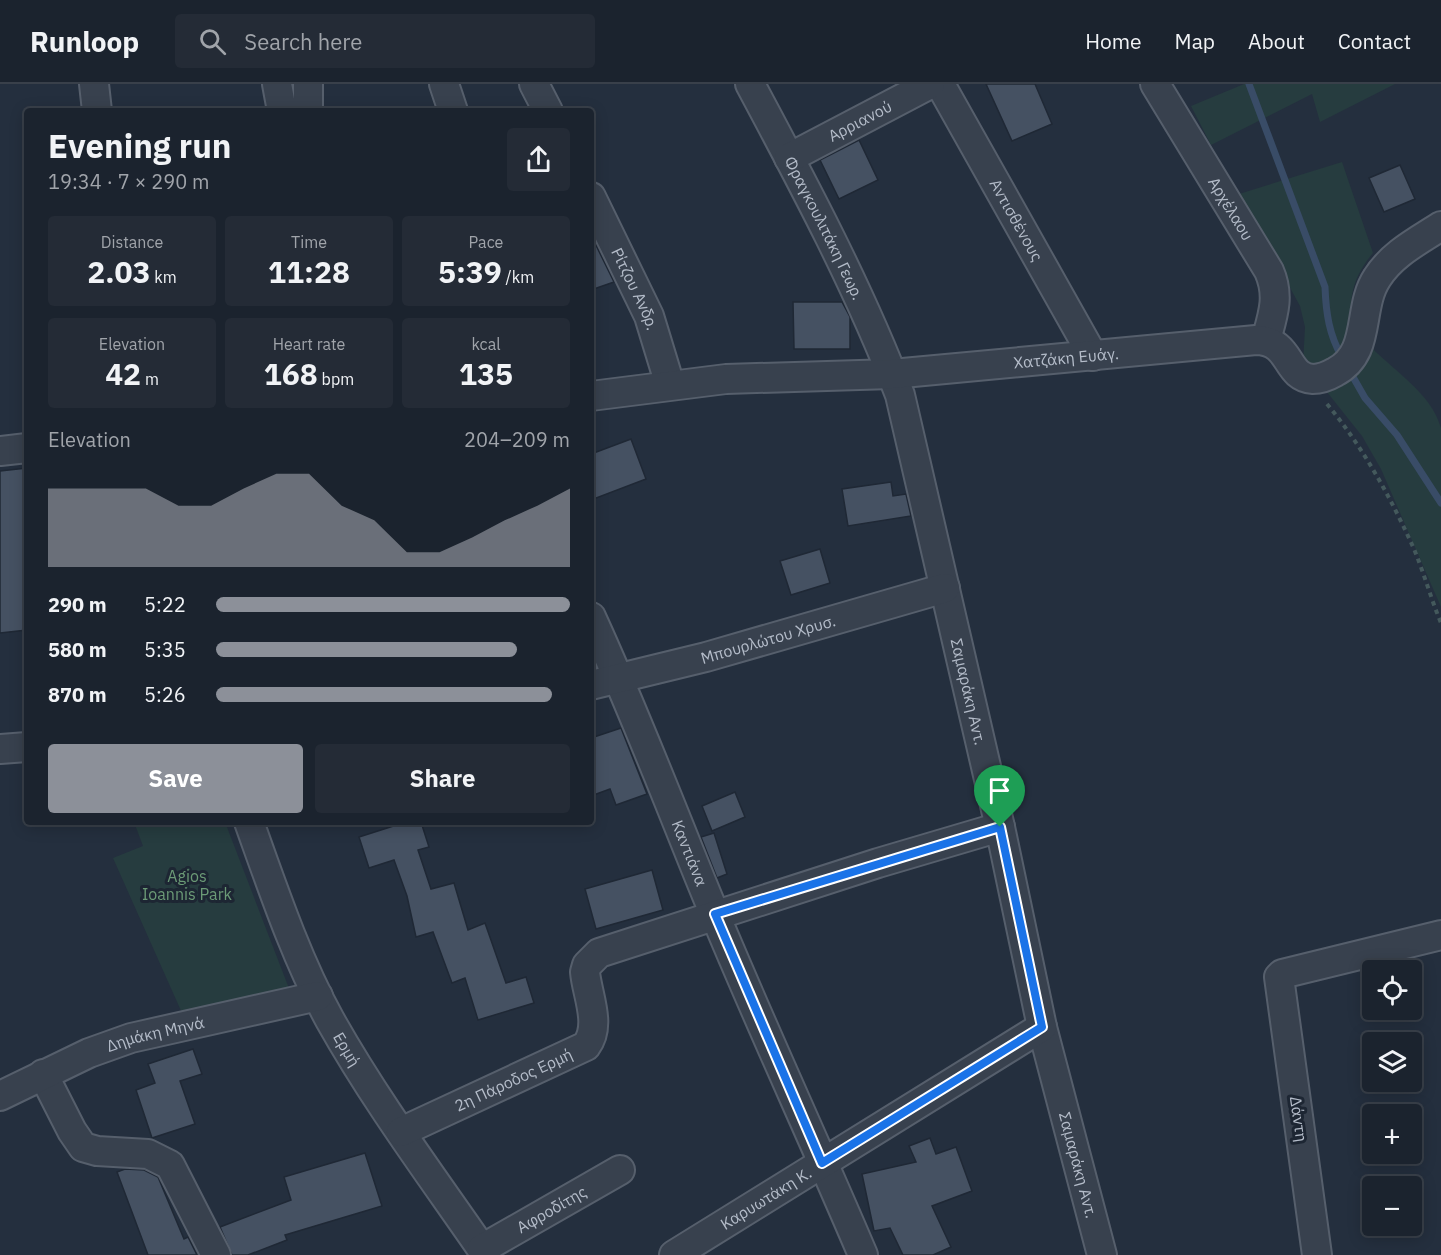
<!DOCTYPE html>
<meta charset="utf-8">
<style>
body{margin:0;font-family:"IBM Plex Sans",sans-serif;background:#242b36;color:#f1f3f6;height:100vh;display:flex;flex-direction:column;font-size:22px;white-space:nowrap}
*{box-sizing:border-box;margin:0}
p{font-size:20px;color:#a0a4aa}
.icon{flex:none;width:33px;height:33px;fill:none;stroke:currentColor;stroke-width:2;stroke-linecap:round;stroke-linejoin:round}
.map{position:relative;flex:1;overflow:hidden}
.sheet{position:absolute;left:24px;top:24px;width:570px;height:717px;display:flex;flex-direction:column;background:#1b232e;border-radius:6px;box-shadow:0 3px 15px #0003,0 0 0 2px #39404a}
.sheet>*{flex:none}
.fabs{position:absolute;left:1362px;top:876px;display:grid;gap:12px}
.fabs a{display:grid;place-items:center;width:60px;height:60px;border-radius:6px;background:#1b232e;box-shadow:0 3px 15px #0003,0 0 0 2px #39404a;font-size:30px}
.pin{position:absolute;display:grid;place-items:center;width:51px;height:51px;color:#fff;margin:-62px -26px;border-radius:50% 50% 50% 0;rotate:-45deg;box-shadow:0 0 6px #0007}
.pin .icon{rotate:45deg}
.round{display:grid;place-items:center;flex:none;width:63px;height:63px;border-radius:6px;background:#242b36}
.headline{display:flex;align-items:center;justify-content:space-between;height:102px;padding:0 24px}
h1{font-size:33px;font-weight:700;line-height:45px}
.stats{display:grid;grid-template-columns:repeat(3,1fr);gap:9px;height:102px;padding:6px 24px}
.stats div{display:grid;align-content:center;border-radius:6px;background:#242b36;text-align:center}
.stats b{font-size:30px;font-weight:700}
.stats small{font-size:16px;font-weight:400}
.stats p{font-size:16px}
.chart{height:168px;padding:12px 24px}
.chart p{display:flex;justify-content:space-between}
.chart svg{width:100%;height:108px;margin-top:6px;fill:#8c9099;opacity:.7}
.button{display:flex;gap:12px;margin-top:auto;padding:12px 24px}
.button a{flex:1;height:69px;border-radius:6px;background:#8c9099;color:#fff;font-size:24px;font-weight:700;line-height:69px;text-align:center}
.button a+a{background:#242b36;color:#f1f3f6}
ul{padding:0 24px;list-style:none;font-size:20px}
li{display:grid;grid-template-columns:96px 72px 1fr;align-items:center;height:45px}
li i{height:15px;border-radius:8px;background:#8c9099}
header{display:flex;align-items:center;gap:36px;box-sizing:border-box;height:84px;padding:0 30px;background:#1b232e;border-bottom:2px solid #39404a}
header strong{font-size:28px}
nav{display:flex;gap:33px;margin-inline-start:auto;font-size:21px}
.search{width:420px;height:54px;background:#242b36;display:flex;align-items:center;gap:15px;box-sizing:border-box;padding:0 21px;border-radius:6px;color:#a0a4aa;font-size:22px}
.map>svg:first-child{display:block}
.green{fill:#263c3f}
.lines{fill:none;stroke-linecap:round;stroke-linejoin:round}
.stream{stroke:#394c67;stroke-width:7}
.building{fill:#455162;stroke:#1f2835;stroke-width:1.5}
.minor-casing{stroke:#565f6c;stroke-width:32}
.path{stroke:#44595c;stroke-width:4;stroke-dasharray:4.5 4.5;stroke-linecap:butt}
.minor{stroke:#38414e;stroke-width:28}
.route-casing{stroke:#fff;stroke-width:12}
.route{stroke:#1a73e8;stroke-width:8}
.labels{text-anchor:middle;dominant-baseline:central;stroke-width:6;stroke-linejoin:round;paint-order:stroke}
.street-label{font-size:16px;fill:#b4bcc9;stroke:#1d2633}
.park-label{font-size:16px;fill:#6b9a76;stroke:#1d2633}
</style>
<header>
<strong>Runloop</strong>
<div class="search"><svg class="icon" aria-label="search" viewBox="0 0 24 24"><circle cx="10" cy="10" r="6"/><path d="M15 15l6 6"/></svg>Search here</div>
<nav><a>Home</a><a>Map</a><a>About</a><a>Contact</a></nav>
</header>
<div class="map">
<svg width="1441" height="1171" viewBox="0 0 1441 1171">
<rect width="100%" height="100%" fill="#242f3e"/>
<g class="green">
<polygon points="1244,0 1395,0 1320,38 1312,10 1211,61 1191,22"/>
<path d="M1342 78 1373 169C1347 200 1351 220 1350 258L1324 286 1303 280 1305 243 1300 222 1239 110Z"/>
<path d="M1367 259C1392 286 1431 308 1441 344V523L1381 385 1362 352 1327 308C1351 297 1357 282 1367 259Z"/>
<polygon points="134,738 225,738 290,907 182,929 113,774 143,762"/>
</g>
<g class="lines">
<g class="stream">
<path d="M1249 0 1325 203C1326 229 1329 251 1342 273"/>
<polyline points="1349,286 1365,314 1397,351 1441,419"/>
</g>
</g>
<g class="building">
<polygon points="986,0 1035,0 1052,40 1012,57"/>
<polygon points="859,56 878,96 839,115 820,76"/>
<polygon points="1400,81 1415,115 1384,128 1369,94"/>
<polygon points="591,151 614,198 591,206"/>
<polygon points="793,218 842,218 850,233 850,265 794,265"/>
<polygon points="631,355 646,395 591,416 591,370"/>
<polygon points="27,384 27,546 0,549 0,387"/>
<polygon points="891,398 893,412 906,410 911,432 848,442 842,405"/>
<polygon points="820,465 830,499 791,511 780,477"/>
<polygon points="621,644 647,710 616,721 610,705 591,712 591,654"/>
<polygon points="735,708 745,733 712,747 702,722"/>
<polygon points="406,738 421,738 429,763 418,766 431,805 454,799 468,846 485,839 506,899 526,893 534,919 478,936 465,894 452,899 433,848 416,853 407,812 394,776 369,784 359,753"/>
<polygon points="714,749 727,790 717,794 701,753"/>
<polygon points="652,786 663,826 596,845 585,805"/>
<polygon points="193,965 202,990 180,997 195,1040 152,1054 136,1006 155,999 148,980"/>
<polygon points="930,1054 936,1070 956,1063 972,1107 932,1122 951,1163 933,1171 903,1171 890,1144 874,1147 862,1090 916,1078 909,1062"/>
<polygon points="365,1069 382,1122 285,1151 287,1156 248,1171 232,1171 220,1143 291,1116 284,1093"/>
<polygon points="125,1085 144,1086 158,1093 184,1155 188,1153 197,1171 148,1171 117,1088"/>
</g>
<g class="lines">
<defs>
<g id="minor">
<polyline points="94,0 97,27"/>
<polyline points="277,0 282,27"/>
<polyline points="308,0 308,27"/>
<polyline points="444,0 453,27"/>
<polyline points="534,0 548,27"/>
<path id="s1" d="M750 0C804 101 859 204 900 311L1000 743 1042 943 1102 1171"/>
<path id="s2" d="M940 0 1093 272"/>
<path id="s3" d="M1155 0 1269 187C1280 212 1273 231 1266 256"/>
<path id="s4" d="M789 74 930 0"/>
<path id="s5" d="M591 113 649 232 670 301"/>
<path id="s6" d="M591 312 726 295 892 290 1256 256C1293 257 1284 293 1313 295 1321 295 1328 292 1335 288 1372 269 1357 224 1377 194 1392 170 1418 157 1441 142"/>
<polyline points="0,367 27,364"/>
<path id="s7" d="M591 533C631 620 665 708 701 797 752 923 810 1046 863 1171"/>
<path id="s8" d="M591 601 706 573 945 504"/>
<polyline points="0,665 27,663"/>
<path id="s9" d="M249 738C273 805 296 874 330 936 376 1018 433 1094 486 1171"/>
<polyline points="43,990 72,1047 83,1063 97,1067 148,1070 170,1081 216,1171"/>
<path id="s10" d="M0 1012 89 969 131 954 318 912"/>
<path id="s11" d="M401 1048 586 962C602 941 587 911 585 888L587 881 599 869 878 779 1000 743"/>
<path id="s12" d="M482 1165 620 1086"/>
<path id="s13" d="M674 1171 1042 943"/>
<polyline points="1317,1171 1279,893 1282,890 1441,851"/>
</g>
</defs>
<use href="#minor" class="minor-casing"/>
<path class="path" d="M1327 320C1363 363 1391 414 1414 465 1424 489 1431 515 1441 539"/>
<use href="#minor" class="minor"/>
</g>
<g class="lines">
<defs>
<polygon id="route" points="1000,743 1042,943 822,1079 715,830"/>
</defs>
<use href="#route" class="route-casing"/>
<use href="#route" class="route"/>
</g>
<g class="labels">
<g class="street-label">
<text stroke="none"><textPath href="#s4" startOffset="80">Αρριανού</textPath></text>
<text stroke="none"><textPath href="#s3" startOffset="146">Αρχέλαου</textPath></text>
<text stroke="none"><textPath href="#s2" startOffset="156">Αντισθένους</textPath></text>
<text stroke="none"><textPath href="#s1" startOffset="162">Φραγκουλιτάκη Γεωρ.</textPath></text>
<text stroke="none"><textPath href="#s5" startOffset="102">Ρίτζου Ανδρ.</textPath></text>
<text stroke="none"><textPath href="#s6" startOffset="477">Χατζάκη Ευάγ.</textPath></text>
<text stroke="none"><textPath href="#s8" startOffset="183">Μπουρλώτου Χρυσ.</textPath></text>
<text stroke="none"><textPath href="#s1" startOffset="650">Σαμαράκη Αντ.</textPath></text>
<text stroke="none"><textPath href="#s7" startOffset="256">Καντιάνα</textPath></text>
<text stroke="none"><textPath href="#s10" startOffset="168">Δημάκη Μηνά</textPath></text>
<text stroke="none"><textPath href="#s9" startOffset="248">Ερμή</textPath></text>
<text stroke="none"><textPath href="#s11" startOffset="124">2η Πάροδος Ερμή</textPath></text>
<text transform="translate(1299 1035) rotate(82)">Δάντη</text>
<text stroke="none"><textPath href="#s1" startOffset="1136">Σαμαράκη Αντ.</textPath></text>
<text stroke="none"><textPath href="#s13" startOffset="108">Καρυωτάκη Κ.</textPath></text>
<text stroke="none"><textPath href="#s12" startOffset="80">Αφροδίτης</textPath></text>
</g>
<g class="park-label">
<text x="187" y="792">Agios<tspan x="187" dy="18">Ioannis Park</tspan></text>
</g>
</g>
</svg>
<div class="fabs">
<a><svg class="icon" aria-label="locate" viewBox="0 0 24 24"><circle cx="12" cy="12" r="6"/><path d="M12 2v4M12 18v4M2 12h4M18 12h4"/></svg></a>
<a><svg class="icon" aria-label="layers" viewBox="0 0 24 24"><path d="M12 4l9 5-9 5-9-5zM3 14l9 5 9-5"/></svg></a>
<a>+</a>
<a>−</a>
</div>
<div class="pin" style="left:1000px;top:743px;background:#1e9e55"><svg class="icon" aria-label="arrive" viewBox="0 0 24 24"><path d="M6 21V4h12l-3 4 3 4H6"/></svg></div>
<section class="sheet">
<div class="headline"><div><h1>Evening run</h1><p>19:34 · 7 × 290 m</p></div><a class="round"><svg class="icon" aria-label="share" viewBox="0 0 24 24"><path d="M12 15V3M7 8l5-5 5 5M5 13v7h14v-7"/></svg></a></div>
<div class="stats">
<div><p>Distance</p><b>2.03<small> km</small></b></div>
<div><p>Time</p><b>11:28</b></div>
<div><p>Pace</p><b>5:39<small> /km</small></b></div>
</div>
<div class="stats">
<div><p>Elevation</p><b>42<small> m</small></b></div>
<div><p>Heart rate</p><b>168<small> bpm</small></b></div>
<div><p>kcal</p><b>135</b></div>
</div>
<div class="chart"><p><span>Elevation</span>204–209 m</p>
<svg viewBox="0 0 160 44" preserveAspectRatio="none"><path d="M0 44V12L10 12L20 12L30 12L40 19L50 19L60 12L70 6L80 6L90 19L100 25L110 38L120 38L130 32L140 25L150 19L160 12V44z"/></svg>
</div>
<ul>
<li><b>290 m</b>5:22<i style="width:100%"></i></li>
<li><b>580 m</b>5:35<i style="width:85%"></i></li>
<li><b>870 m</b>5:26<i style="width:95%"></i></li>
</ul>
<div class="button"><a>Save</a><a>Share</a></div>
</section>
</div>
